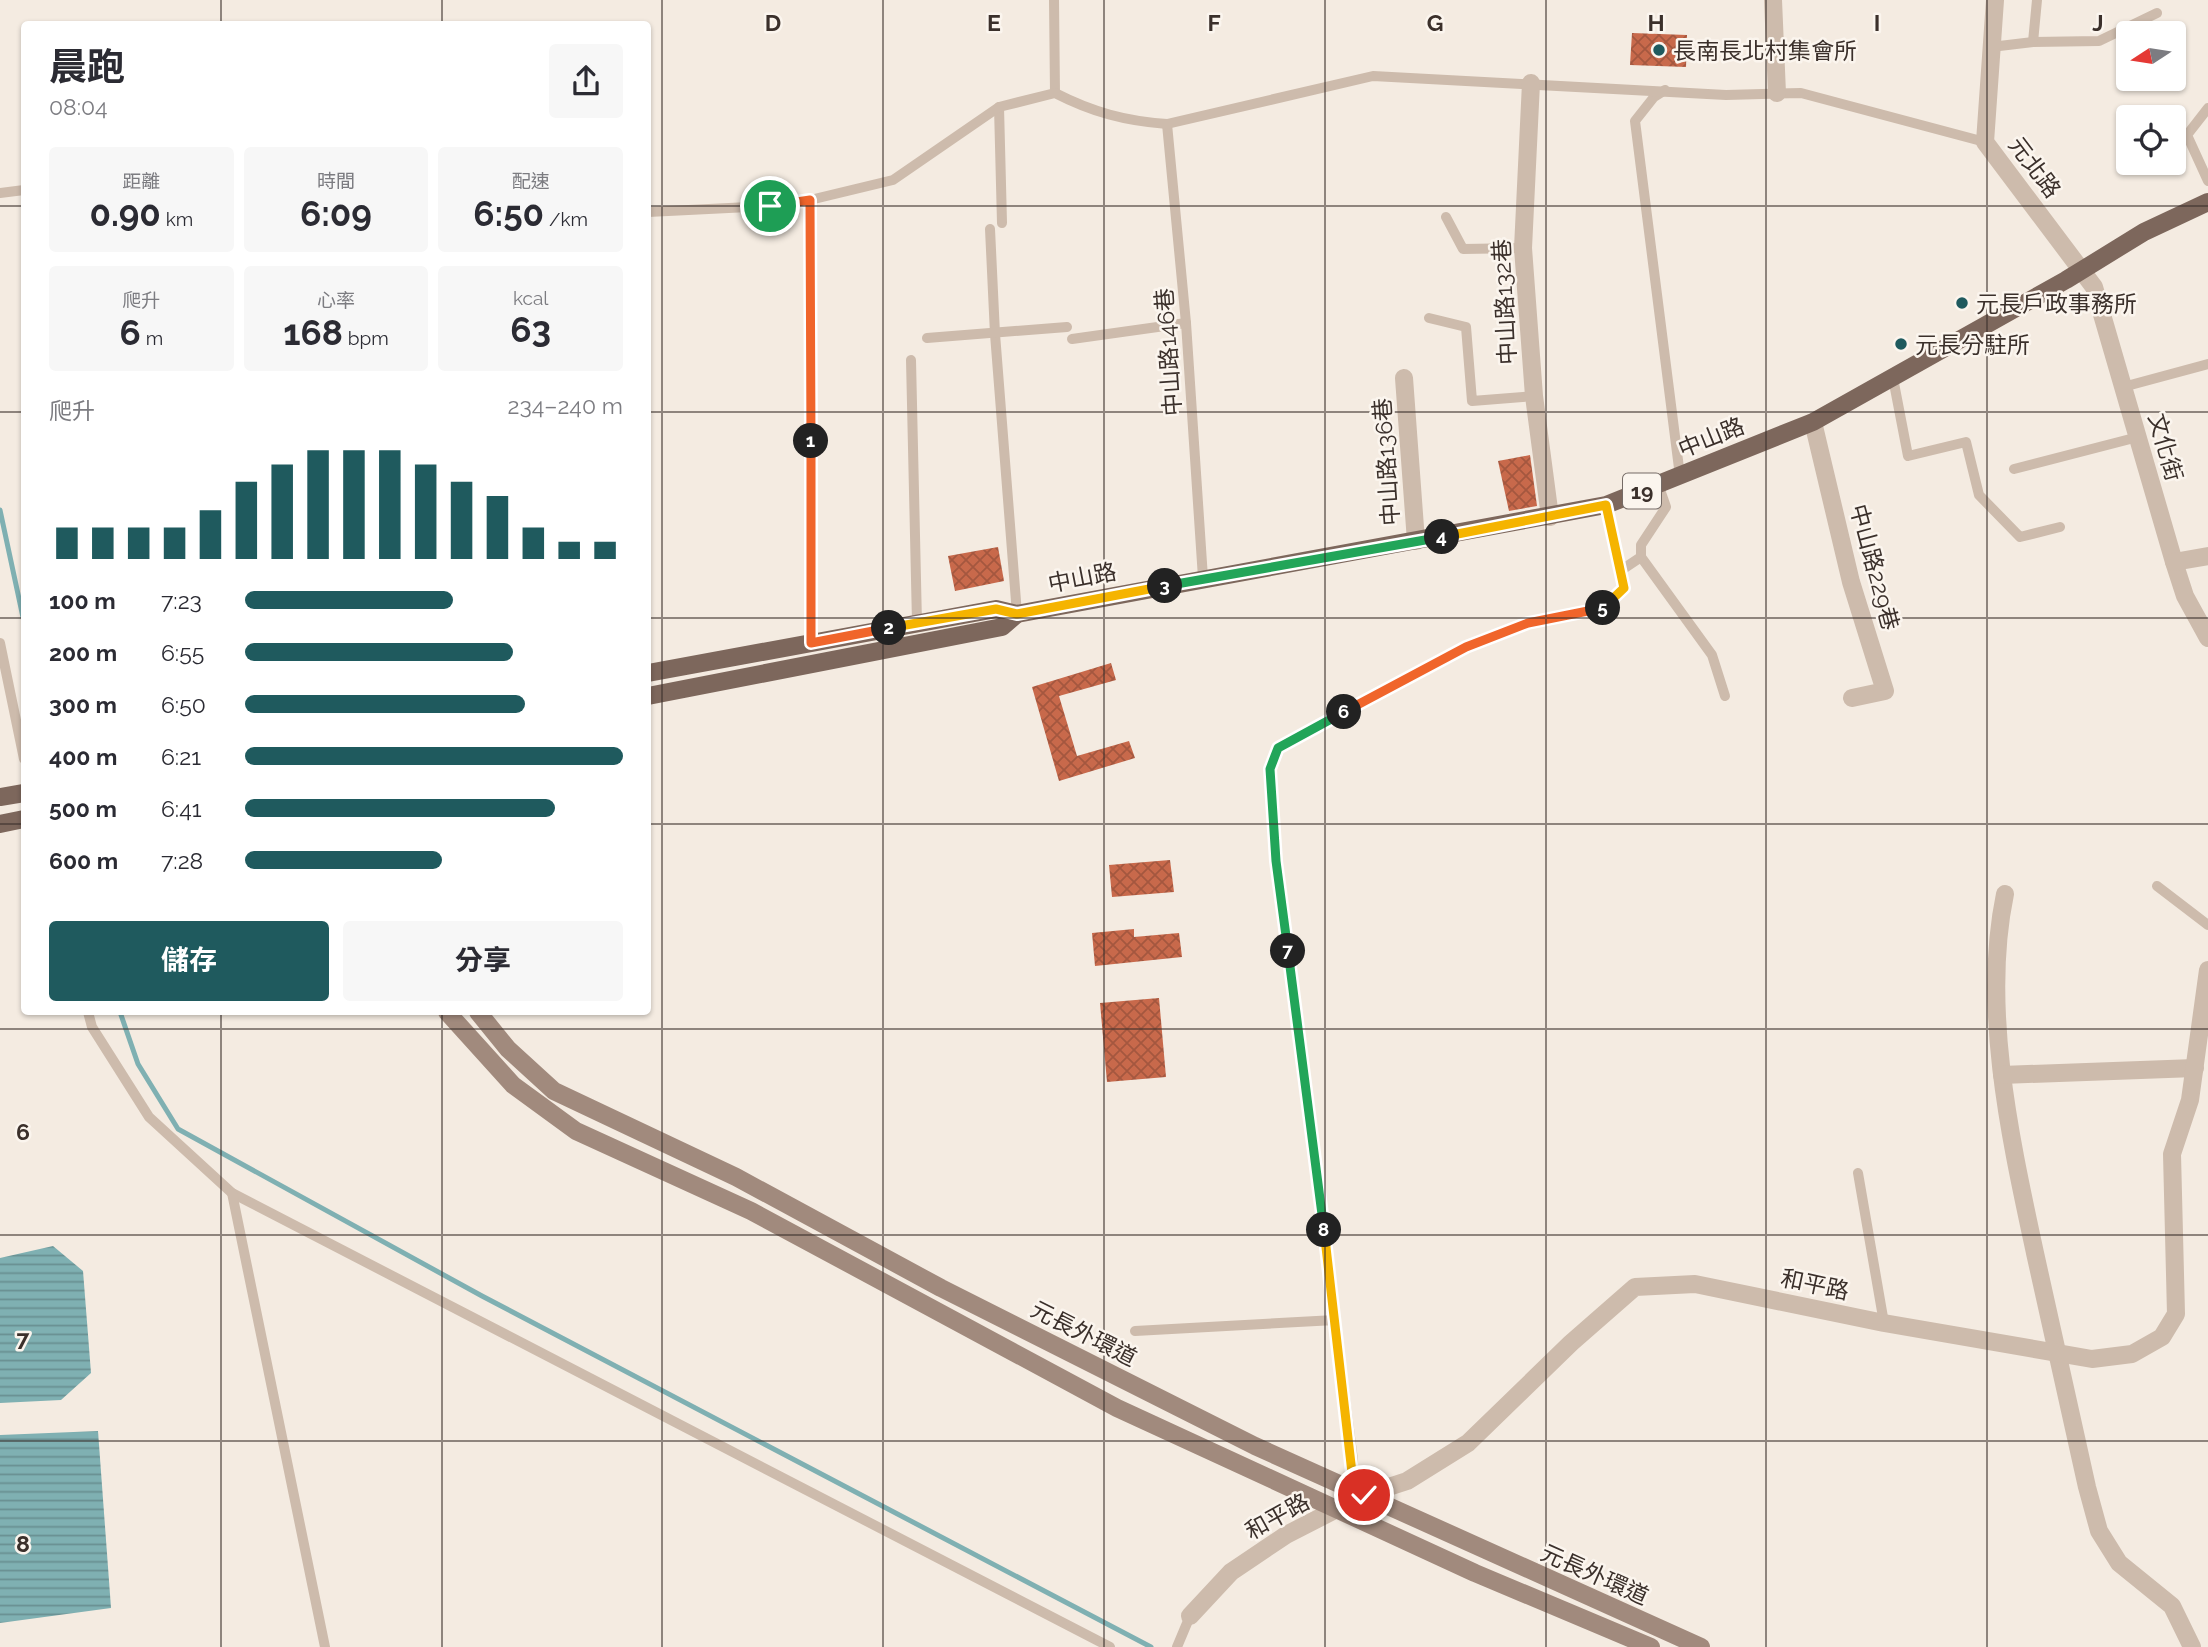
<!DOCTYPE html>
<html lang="zh-TW">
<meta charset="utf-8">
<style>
body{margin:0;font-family:Raleway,"Noto Sans TC",sans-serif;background:#f7f7f7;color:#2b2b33;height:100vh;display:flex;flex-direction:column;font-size:26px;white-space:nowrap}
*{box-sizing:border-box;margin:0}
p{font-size:23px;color:#7c7c81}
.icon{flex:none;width:38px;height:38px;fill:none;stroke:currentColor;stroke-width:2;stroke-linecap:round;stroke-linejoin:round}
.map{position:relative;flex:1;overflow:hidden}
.panel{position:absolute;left:21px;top:21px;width:630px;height:994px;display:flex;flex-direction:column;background:#fff;border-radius:7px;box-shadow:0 2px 5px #0004}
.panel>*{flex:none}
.needle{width:46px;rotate:258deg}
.buttons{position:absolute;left:2116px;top:21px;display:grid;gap:14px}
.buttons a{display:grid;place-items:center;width:70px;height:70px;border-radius:7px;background:#fff;box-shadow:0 2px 5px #0004;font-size:35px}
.pin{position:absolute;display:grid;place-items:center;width:60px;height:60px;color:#fff;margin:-30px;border:4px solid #fff;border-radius:50%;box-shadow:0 2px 7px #0007}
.km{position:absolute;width:35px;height:35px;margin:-18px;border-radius:50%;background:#222;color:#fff;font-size:19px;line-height:35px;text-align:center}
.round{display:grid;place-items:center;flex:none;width:74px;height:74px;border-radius:7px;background:#f7f7f7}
.headline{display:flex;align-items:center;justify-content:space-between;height:119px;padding:0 28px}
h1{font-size:38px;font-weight:700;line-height:52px}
.stats{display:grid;grid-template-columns:repeat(3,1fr);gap:10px;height:119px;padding:7px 28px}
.stats div{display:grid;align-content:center;border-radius:7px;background:#f7f7f7;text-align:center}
.stats b{font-size:35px;font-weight:700}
.stats small{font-size:19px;font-weight:400}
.stats p{font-size:19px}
.chart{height:196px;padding:14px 28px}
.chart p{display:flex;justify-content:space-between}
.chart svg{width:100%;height:126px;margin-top:7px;stroke:#1f5a5e;stroke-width:6}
.cta{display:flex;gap:14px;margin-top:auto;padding:14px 28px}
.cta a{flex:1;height:80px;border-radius:7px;background:#1f5a5e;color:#fff;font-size:28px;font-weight:700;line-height:80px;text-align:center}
.cta a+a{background:#f7f7f7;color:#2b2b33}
ul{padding:0 28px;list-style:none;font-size:23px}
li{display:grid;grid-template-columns:112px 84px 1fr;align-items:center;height:52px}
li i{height:18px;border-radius:9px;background:#1f5a5e}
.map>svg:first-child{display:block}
.water{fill:url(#water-rules)}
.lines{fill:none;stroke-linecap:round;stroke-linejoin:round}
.stream{stroke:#7fb0b2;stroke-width:5}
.building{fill:url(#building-cross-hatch)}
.lane{stroke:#cdbbac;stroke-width:10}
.street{stroke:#cdbbac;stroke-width:18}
.secondary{stroke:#a18a7d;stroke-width:18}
.primary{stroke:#7d675c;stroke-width:18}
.split-1-casing{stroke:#fff;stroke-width:14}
.split-2-casing{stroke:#fff;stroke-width:14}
.split-3-casing{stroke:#fff;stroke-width:14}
.split-4-casing{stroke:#fff;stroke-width:14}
.split-5-casing{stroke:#fff;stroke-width:14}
.split-6-casing{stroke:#fff;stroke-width:14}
.split-7-casing{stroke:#fff;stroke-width:14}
.split-8-casing{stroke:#fff;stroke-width:14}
.split-9-casing{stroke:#fff;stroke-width:14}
.split-1{stroke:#f0652b;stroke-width:9}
.split-2{stroke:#f0652b;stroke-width:9}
.split-3{stroke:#f5b400;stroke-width:9}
.split-4{stroke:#22a559;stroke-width:9}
.split-5{stroke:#f5b400;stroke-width:9}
.split-6{stroke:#f0652b;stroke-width:9}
.split-7{stroke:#22a559;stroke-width:9}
.split-8{stroke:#22a559;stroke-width:9}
.split-9{stroke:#f5b400;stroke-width:9}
.grid{fill:none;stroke:#3b302b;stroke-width:2;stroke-opacity:0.55}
.poi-dot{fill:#1f5a5e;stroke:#fbf5ee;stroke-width:2.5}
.labels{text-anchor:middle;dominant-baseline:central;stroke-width:5;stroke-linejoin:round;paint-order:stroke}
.shield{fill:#fbf5ee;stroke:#756b66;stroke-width:2}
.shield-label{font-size:21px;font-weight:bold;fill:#3b302b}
.poi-label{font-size:23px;fill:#3b302b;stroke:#fbf5ee;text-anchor:start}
.street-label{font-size:23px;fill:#3b302b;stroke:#fbf5ee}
.grid-label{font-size:23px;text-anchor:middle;font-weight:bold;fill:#3b302b;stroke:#fbf5ee;stroke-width:5;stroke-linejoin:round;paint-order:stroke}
</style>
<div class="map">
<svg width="2208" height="1647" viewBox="0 0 2208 1647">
<defs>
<pattern id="water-rules" width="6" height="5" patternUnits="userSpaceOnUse" patternTransform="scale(1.75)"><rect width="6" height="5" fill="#7fb0b2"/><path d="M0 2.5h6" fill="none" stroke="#699091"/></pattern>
<pattern id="building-cross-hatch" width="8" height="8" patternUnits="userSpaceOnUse" patternTransform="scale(1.75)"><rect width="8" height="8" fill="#c8694b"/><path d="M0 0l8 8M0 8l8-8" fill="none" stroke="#a4573f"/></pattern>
</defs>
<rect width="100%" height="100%" fill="#f4ebe1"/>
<g class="water">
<polygon points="53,1246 83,1271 91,1373 61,1400 0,1403 0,1258"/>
<polygon points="98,1431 111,1608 0,1623 0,1435"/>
</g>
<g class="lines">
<g class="stream">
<polyline points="0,510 24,622"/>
<polyline points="120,1012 138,1064 178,1129 482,1296 1151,1647"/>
</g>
</g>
<g class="building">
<polygon points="1632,33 1687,35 1686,67 1630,65"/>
<polygon points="1530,455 1537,506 1509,511 1498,461"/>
<polygon points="998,547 1004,581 955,591 948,556"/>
<polygon points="1111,663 1116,680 1059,696 1077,756 1129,741 1135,758 1059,781 1032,687"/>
<polygon points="1170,860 1174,892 1112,897 1109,865"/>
<polygon points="1134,929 1134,937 1179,933 1182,957 1095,966 1092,933"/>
<polygon points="1159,998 1166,1077 1107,1082 1100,1003"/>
</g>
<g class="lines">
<g class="lane">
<polyline points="1054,0 1055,93"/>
<polyline points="2037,0 2033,42 2099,41 2157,13"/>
<polyline points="1991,47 2033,42"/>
<polyline points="1665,90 1654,97 1635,121 1680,476"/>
<polyline points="999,107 1002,223"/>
<polyline points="2208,108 2187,135 2208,181"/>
<polyline points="1167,124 1186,323 1203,578"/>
<polyline points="0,193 24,190"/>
<polyline points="810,200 811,643"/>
<path d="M648 212 770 206 810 200 893 180 999 107 1055 93C1092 112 1125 121 1167 124L1373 76 1726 95 1801 93 1985 142"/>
<polyline points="1446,217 1463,249 1523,248"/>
<polyline points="990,229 995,334 1017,614"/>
<polyline points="1429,318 1466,327 1472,401 1534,396"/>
<polyline points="927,338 1067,327"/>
<polyline points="1072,339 1186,323"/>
<polyline points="911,360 917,623"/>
<polyline points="1893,378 1908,456 1966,442 1979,495 2020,537 2060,527"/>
<polyline points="2123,387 2208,364"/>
<polyline points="2014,469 2138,437"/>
<polyline points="1641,557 1712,655 1725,696"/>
<polyline points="1620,571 1641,557 1641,545 1666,507 1658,484"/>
<polyline points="0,643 24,759"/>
<polyline points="2157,886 2208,925"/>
<polyline points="88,1012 92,1027 149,1117 232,1193 1110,1647"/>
<polyline points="1858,1173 1884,1323"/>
<polyline points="232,1193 325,1647"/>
<polyline points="1135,1331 1335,1320"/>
<polyline points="1352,1493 1353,1460 1276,861 1270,769 1278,749 1466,647 1528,623 1601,609 1624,588 1606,505"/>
<polyline points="1177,1647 1190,1616"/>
</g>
<g class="street">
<polyline points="1773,0 1777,93"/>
<polyline points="1995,0 1985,142 2094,287 2174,562 2185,596 2208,638"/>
<polyline points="1531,83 1523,248 1534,396 1550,517"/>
<polyline points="1404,378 1416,541"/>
<polyline points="1813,422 1851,582 1885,691 1852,698"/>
<polyline points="2174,562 2208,556"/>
<path d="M2005 894C1981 1009 2011 1141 2035 1253 2052 1331 2069 1409 2087 1487L2099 1531 2119 1563 2172 1606 2192 1647"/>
<polyline points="2002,1075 2195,1068"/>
<polyline points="1190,1616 1231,1572 1286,1535 1364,1495 1407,1481 1468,1443 1571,1343 1635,1287 1695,1284 1884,1323 2092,1359 2132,1354 2162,1337 2176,1314 2172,1154 2190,1100 2208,970"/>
</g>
<g class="secondary">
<polyline points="447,1012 513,1085 576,1131 751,1211 1117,1408 1475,1573 1651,1647"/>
<polyline points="478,1012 508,1049 554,1091 736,1177 941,1288 1255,1446 1701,1647"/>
</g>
<g class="primary">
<polyline points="648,673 996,609 1017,614 1606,505 1813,422 2066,280 2144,232 2208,202"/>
<polyline points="648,696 1002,627 1017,614"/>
<polyline points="0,797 24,793"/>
<polyline points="0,824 24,819"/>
</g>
</g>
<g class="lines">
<defs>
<polyline id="split-1" points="770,206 810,200 811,441"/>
<polyline id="split-2" points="811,441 811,643 889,628"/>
<polyline id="split-3" points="889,628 996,609 1017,614 1165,586"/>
<polyline id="split-4" points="1165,586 1442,537"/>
<polyline id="split-5" points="1442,537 1606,505 1624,588 1603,608"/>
<polyline id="split-6" points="1344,712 1466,647 1528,623 1603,608"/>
<polyline id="split-7" points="1288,951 1276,861 1270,769 1278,748 1344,712"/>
<polyline id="split-8" points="1288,951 1324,1230"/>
<polyline id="split-9" points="1324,1230 1354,1490 1364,1495"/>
</defs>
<use href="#split-1" class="split-1-casing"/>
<use href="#split-2" class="split-2-casing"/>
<use href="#split-3" class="split-3-casing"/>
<use href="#split-4" class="split-4-casing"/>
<use href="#split-5" class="split-5-casing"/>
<use href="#split-6" class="split-6-casing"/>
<use href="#split-7" class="split-7-casing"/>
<use href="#split-8" class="split-8-casing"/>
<use href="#split-9" class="split-9-casing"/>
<use href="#split-1" class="split-1"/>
<use href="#split-2" class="split-2"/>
<use href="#split-3" class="split-3"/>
<use href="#split-4" class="split-4"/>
<use href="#split-5" class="split-5"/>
<use href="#split-6" class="split-6"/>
<use href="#split-7" class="split-7"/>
<use href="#split-8" class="split-8"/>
<use href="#split-9" class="split-9"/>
</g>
<path class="grid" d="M221 0V24M442 0V24M662 0V1647M883 0V1647M1104 0V1647M1325 0V1647M1546 0V1647M1766 0V1647M1987 0V1647M0 206H24M648 206H2208M0 412H24M648 412H2208M0 618H24M648 618H2208M0 824H24M648 824H2208M221 1012V1647M442 1012V1647M0 1029H2208M0 1235H2208M0 1441H2208"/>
<g class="poi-dot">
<circle cx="1659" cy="50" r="7"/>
<circle cx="1962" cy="303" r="7"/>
<circle cx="1901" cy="344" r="7"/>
</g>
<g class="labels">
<rect class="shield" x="1623" y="473.5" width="38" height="35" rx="5"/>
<g class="shield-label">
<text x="1642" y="491">19</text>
</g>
<g class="poi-label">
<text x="1673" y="50">長南長北村集會所</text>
<text x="1976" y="303">元長戶政事務所</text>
<text x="1915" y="344">元長分駐所</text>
</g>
<g class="street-label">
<text transform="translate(2035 167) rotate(53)">元北路</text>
<text transform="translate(1504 302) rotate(-93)">中山路132巷</text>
<text transform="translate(1168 352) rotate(-94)">中山路146巷</text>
<text transform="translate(1711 437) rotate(-22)">中山路</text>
<text transform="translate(2166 447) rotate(74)">文化街</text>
<text transform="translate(1386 462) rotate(-94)">中山路136巷</text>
<text transform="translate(1875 567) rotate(75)">中山路229巷</text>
<text transform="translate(1082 577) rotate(-11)">中山路</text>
<text transform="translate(1815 1284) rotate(12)">和平路</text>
<text transform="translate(1084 1333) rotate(27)">元長外環道</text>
<text transform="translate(1277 1516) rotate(-29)">和平路</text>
<text transform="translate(1595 1574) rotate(24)">元長外環道</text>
</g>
</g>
<g class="grid-label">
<text x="773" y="31">D</text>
<text x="994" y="31">E</text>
<text x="1214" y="31">F</text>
<text x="1435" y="31">G</text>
<text x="1656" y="31">H</text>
<text x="1877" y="31">I</text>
<text x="2098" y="31">J</text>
<text x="23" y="1140">6</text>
<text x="23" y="1346">7</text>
<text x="23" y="1552">8</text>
</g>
</svg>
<div class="buttons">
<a><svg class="needle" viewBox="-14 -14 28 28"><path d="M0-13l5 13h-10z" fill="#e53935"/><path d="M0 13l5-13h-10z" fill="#7c7c81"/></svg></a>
<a><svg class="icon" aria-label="locate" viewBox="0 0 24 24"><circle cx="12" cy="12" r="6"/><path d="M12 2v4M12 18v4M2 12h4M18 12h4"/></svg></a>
</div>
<div class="pin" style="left:770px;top:206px;background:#1e9e55"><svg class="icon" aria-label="arrive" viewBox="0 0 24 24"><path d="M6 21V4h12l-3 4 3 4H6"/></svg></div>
<div class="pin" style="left:1364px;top:1495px;background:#d93025"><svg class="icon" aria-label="check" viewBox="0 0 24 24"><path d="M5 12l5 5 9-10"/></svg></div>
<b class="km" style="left:811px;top:441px">1</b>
<b class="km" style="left:889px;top:628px">2</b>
<b class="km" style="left:1165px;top:586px">3</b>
<b class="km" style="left:1442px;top:537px">4</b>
<b class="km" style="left:1603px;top:608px">5</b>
<b class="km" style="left:1344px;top:712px">6</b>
<b class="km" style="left:1288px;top:951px">7</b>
<b class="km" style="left:1324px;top:1230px">8</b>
<section class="panel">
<div class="headline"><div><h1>晨跑</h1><p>08:04</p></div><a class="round"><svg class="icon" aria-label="share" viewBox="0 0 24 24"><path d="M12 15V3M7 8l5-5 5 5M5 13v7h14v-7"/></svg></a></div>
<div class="stats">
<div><p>距離</p><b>0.90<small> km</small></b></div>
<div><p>時間</p><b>6:09</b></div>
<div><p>配速</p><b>6:50<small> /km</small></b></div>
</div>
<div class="stats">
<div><p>爬升</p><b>6<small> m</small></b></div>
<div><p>心率</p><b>168<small> bpm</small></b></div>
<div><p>kcal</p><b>63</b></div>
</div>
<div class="chart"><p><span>爬升</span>234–240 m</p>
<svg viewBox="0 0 160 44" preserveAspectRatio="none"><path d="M5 44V33M15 44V33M25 44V33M35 44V33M45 44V27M55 44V17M65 44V11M75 44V6M85 44V6M95 44V6M105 44V11M115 44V17M125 44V22M135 44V33M145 44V38M155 44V38"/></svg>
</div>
<ul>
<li><b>100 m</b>7:23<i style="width:55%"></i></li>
<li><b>200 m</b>6:55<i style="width:71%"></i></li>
<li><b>300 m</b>6:50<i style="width:74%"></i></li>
<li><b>400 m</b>6:21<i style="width:100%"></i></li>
<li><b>500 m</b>6:41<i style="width:82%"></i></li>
<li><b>600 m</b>7:28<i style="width:52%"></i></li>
</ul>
<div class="cta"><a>儲存</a><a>分享</a></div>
</section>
</div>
